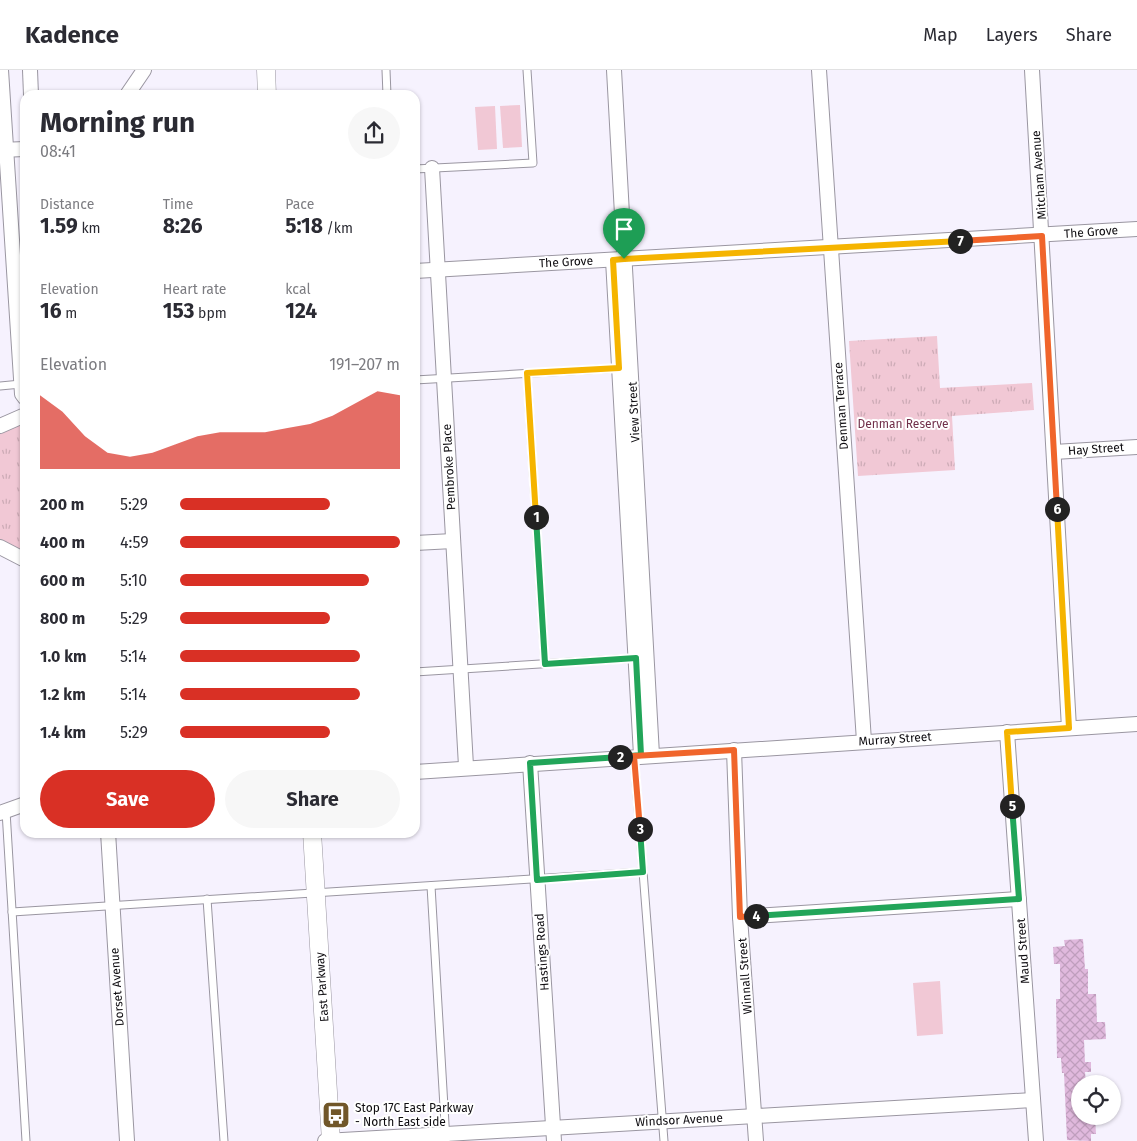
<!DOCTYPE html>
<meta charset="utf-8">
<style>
body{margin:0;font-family:"Fira Sans",sans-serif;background:#f7f7f7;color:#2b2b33;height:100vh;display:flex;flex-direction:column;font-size:19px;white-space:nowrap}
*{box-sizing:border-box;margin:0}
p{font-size:16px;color:#7c7c81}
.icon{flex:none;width:28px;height:28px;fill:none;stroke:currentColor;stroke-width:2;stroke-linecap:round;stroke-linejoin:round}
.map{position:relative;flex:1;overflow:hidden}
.side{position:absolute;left:20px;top:20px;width:400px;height:748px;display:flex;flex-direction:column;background:#fff;border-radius:15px;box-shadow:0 1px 4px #0004}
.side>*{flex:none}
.tools{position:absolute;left:1071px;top:1005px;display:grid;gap:10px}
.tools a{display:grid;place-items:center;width:50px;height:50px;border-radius:50%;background:#fff;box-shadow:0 1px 4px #0004;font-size:25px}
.pin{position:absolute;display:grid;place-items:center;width:42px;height:42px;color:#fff;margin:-51px -21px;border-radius:50% 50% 50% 0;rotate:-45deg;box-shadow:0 0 5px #0007}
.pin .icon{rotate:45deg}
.km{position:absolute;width:25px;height:25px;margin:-12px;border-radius:50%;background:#222;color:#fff;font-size:14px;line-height:25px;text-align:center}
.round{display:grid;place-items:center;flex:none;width:52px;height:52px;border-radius:26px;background:#f7f7f7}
.head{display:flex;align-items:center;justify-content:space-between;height:85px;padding:0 20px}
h1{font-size:28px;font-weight:700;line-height:38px}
.metrics{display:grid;grid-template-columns:repeat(3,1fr);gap:8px;height:85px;padding:5px 20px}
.metrics div{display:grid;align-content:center}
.metrics b{font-size:21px;font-weight:700}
.metrics small{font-size:14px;font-weight:400}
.metrics p{font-size:14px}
.chart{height:140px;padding:10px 20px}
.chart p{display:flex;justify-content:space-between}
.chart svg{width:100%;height:90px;margin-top:5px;fill:#d93025;opacity:.7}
.primary-button{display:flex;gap:10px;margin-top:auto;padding:10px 20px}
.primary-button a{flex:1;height:58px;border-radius:30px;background:#d93025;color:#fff;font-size:20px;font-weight:700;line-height:58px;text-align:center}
.primary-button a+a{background:#f7f7f7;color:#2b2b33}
ul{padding:0 20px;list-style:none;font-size:16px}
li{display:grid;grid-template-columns:80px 60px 1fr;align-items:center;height:38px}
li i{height:12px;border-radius:6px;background:#d93025}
header{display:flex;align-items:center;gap:30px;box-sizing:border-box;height:70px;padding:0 25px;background:#fff;border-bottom:1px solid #e1e1e2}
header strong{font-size:24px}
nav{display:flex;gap:28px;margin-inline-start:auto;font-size:18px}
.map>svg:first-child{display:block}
.grass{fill:#f1c8d5}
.park{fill:url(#park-tufts)}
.building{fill:url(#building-cross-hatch)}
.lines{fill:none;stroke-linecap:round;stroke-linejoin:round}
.service-casing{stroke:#9a96a1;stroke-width:9}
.minor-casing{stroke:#9a96a1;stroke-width:16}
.tertiary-casing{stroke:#9a96a1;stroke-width:19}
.service{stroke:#fff;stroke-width:7}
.minor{stroke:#fff;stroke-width:14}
.tertiary{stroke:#fff;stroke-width:18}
.split-1-casing{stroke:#fff;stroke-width:10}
.split-2-casing{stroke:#fff;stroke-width:10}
.split-3-casing{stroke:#fff;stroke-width:10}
.split-4-casing{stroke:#fff;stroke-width:10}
.split-5-casing{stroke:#fff;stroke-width:10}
.split-6-casing{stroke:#fff;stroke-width:10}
.split-7-casing{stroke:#fff;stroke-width:10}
.split-8-casing{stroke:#fff;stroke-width:10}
.split-1{stroke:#f5b400;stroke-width:6}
.split-2{stroke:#22a559;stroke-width:6}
.split-3{stroke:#22a559;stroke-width:6}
.split-4{stroke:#f0652b;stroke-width:6}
.split-5{stroke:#22a559;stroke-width:6}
.split-6{stroke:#f5b400;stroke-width:6}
.split-7{stroke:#f0652b;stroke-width:6}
.split-8{stroke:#f5b400;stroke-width:6}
.labels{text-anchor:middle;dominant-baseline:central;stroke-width:4;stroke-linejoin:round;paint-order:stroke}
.street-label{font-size:12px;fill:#0e0c10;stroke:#fff}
.park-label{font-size:12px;fill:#71304a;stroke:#fff}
.poi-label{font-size:12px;fill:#0e0c10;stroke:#fff;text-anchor:start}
</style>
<header>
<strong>Kadence</strong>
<nav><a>Map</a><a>Layers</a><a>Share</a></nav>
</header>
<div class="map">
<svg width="1137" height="1071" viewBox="0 0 1137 1071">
<defs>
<pattern id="park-tufts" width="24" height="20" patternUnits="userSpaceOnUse" patternTransform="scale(1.25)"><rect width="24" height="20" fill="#f1c8d5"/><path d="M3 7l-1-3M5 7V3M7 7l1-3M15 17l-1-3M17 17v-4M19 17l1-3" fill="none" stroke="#cdabb6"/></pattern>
<pattern id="building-cross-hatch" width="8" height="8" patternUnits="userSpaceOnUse" patternTransform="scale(1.25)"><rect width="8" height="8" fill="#e0b9dd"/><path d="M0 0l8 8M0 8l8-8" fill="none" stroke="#bf9ebd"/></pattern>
</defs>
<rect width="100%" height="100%" fill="#f6f2fe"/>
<g class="grass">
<polygon points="520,35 522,77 503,78 500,36"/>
<polygon points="495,36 497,79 478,80 475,37"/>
<polygon points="940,911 943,964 917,966 913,913"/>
</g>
<g class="park">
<polygon points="937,266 940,318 1032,313 1034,340 952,346 955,400 858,406 849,271"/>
<polygon points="25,351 25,483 0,471 0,364 19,352"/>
</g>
<polygon class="building" points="1083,869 1085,899 1088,899 1088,924 1096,924 1097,952 1105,952 1106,969 1084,970 1085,992 1091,992 1091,1002 1085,1002 1086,1014 1080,1014 1080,1046 1095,1046 1096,1064 1091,1064 1091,1071 1067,1070 1064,1003 1062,1003 1061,988 1057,988 1056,929 1060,929 1060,894 1054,894 1053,877 1065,876 1064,870"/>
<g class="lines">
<defs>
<g id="service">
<polyline points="386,0 387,25"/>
<polyline points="415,99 533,93 527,0"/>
<polyline points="527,303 545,594"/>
<polyline points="415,310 619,298"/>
<polyline points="0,316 21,314"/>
<polyline points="415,602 636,588"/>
<polyline points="634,686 664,1071"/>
<polyline points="6,741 26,1071"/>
<polyline points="431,816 446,1071"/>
<polyline points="207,829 224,1071"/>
<polyline points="12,842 643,802"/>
</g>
<g id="minor">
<polyline points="1,0 22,324 25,328"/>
<polyline points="30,0 31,25"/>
<polyline points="614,0 652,685"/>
<polyline points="819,0 864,671"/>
<polyline points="1032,0 1069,658"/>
<polyline points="127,25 144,0"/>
<polyline points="0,80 25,79"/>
<polyline points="432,98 466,696"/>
<polyline points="613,190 641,685"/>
<polyline points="415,201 1137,159"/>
<polyline points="0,356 25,345"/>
<polyline points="1054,382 1137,377"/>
<polyline points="415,473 453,471"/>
<polyline points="0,477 25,490"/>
<polyline points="1007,662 1036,1071"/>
<polyline points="734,680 740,847 756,1071"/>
<polyline points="530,693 554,1071"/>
<polyline points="415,702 1137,654"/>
<polyline points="0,743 25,734"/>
<polyline points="108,762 127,1071"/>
<polyline points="740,847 1019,829"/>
<polyline points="325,1071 1033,1030"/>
</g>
<g id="tertiary">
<polyline points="266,0 267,25"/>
<polyline points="312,762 331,1071"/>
</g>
</defs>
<use href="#service" class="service-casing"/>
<use href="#minor" class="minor-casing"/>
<use href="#tertiary" class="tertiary-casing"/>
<use href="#service" class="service"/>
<use href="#minor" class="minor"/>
<use href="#tertiary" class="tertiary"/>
</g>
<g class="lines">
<defs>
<polyline id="split-1" points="536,447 527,303 619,298 613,190 624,189"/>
<polyline id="split-2" points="536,447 545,594 636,588 641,685 620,687"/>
<polyline id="split-3" points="620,687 530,693 537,810 643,802 640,759"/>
<polyline id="split-4" points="640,759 634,686 734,680 740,847 756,846"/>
<polyline id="split-5" points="756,846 1019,829 1012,736"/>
<polyline id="split-6" points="1012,736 1007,662 1069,658 1057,439"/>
<polyline id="split-7" points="960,171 1042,166 1057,439"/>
<polyline id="split-8" points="624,189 960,171"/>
</defs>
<use href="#split-1" class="split-1-casing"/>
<use href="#split-2" class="split-2-casing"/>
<use href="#split-3" class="split-3-casing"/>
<use href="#split-4" class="split-4-casing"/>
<use href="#split-5" class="split-5-casing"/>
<use href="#split-6" class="split-6-casing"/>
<use href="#split-7" class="split-7-casing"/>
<use href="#split-8" class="split-8-casing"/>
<use href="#split-1" class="split-1"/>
<use href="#split-2" class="split-2"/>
<use href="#split-3" class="split-3"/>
<use href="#split-4" class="split-4"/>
<use href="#split-5" class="split-5"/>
<use href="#split-6" class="split-6"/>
<use href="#split-7" class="split-7"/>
<use href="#split-8" class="split-8"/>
</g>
<defs>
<symbol id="bus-square" viewBox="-11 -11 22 22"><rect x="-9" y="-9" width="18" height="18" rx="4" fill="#715729" stroke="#fff"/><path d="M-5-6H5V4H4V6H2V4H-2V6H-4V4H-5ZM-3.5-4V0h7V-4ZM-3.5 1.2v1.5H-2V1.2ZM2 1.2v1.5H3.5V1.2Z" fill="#fff"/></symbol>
</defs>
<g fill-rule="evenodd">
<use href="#bus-square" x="320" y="1029" width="32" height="32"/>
</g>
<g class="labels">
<g class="street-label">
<text transform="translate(1039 105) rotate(-94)">Mitcham Avenue</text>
<text transform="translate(1091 162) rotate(-4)">The Grove</text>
<text transform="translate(566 192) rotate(-3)">The Grove</text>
<text transform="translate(841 336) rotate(-94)">Denman Terrace</text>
<text transform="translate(634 342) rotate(-93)">View Street</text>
<text transform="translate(1096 379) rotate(-4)">Hay Street</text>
<text transform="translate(449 397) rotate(-93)">Pembroke Place</text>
<text transform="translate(895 669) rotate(-4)">Murray Street</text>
<text transform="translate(1023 881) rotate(-94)">Maud Street</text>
<text transform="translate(542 882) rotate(-94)">Hastings Road</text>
<text transform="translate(745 906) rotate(-94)">Winnall Street</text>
<text transform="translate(117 917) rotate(-94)">Dorset Avenue</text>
<text transform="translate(322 917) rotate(-94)">East Parkway</text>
<text transform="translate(679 1050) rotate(-3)">Windsor Avenue</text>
</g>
<g class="park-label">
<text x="903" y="354">Denman Reserve</text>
</g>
<g class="poi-label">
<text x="355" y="1038">Stop 17C East Parkway<tspan x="355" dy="14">- North East side</tspan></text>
</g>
</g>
</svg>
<div class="tools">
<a><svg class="icon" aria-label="locate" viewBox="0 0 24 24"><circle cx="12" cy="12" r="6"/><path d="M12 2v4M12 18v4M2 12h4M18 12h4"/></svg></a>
</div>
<div class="pin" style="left:624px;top:189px;background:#1e9e55"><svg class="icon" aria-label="arrive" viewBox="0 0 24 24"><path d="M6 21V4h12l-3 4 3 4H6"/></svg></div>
<b class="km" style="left:536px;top:447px">1</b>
<b class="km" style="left:620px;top:687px">2</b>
<b class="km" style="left:640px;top:759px">3</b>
<b class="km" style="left:756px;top:846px">4</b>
<b class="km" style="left:1012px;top:736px">5</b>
<b class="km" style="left:1057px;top:439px">6</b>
<b class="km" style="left:960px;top:171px">7</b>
<section class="side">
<div class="head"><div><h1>Morning run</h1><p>08:41</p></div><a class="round"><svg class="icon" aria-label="share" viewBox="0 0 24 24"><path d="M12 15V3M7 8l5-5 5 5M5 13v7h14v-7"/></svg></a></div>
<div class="metrics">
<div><p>Distance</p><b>1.59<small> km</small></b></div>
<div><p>Time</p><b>8:26</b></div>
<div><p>Pace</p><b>5:18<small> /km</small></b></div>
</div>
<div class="metrics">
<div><p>Elevation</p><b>16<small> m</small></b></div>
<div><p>Heart rate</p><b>153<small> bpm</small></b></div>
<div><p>kcal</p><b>124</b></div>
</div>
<div class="chart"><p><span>Elevation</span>191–207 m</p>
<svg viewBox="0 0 160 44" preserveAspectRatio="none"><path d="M0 44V8L10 16L20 28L30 36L40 38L50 36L60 32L70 28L80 26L90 26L100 26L110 24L120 22L130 18L140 12L150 6L160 8V44z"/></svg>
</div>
<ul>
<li><b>200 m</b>5:29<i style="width:68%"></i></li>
<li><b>400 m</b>4:59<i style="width:100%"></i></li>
<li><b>600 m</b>5:10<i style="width:86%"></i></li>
<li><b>800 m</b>5:29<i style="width:68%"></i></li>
<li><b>1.0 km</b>5:14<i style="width:82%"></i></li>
<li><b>1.2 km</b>5:14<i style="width:82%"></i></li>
<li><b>1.4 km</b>5:29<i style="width:68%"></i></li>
</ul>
<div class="primary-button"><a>Save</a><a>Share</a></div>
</section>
</div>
